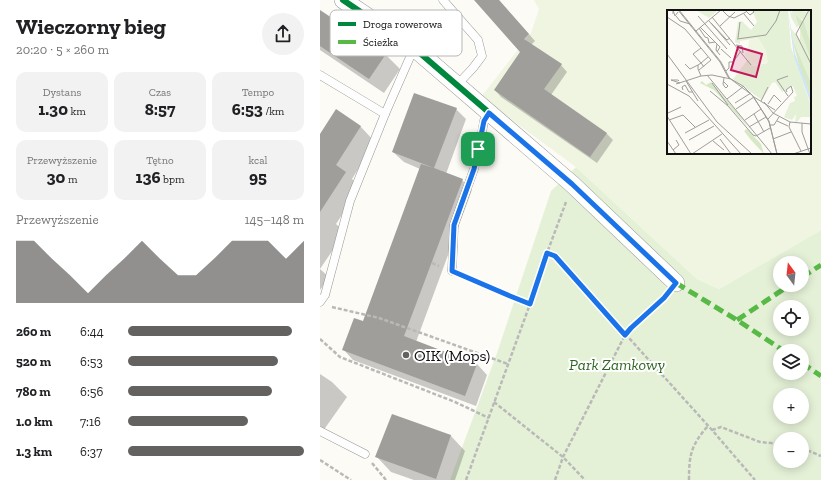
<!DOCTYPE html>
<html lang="pl">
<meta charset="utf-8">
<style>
body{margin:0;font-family:"Zilla Slab",serif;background:#f2f2f2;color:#202124;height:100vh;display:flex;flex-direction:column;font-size:15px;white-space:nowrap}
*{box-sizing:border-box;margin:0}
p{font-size:13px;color:#757577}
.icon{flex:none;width:22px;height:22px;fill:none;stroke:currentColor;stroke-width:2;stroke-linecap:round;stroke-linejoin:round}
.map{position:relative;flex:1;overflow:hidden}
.drawer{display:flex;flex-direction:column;background:#fff;width:320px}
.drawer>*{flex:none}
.needle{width:26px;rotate:345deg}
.buttons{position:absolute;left:453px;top:256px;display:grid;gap:8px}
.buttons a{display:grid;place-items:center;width:36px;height:36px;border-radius:50%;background:#fff;box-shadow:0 2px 10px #0003;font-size:20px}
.pin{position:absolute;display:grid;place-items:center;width:34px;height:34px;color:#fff;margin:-17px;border-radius:8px;box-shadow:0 2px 6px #0006}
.round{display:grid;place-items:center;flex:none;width:42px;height:42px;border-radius:21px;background:#f2f2f2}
.head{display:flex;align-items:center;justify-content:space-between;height:68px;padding:0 16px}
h1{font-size:22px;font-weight:700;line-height:30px}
.figures{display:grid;grid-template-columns:repeat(3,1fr);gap:6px;height:68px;padding:4px 16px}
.figures div{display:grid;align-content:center;border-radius:10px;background:#f2f2f2;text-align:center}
.figures b{font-size:17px;font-weight:700}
.figures small{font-size:11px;font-weight:400}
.figures p{font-size:11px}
.chart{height:112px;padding:8px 16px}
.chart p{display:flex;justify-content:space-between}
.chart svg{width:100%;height:72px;margin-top:4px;fill:#636260;opacity:.7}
ul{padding:0 16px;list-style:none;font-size:13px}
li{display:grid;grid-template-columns:64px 48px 1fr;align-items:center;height:30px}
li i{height:10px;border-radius:5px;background:#636260}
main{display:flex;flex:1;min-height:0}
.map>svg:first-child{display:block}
.green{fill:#e5f1d7;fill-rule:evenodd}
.pitch{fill:#eff5e1;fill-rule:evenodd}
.shadow{fill:#0003}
.building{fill:#a09e9b}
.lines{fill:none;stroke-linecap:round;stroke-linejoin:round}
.service-casing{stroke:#969694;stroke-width:9}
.minor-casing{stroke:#969694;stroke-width:18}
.path{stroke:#b9b9b8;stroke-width:2.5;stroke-dasharray:4 2;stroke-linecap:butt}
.service{stroke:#fffefe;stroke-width:8}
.minor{stroke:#fffefe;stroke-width:17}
.quiet{stroke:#58b947;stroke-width:5;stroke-dasharray:10 5;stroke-linecap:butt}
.cycleway-casing{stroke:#fff;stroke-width:8}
.cycleway{stroke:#00873e;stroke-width:6}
.route-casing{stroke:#fff;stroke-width:8}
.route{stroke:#1a73e8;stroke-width:5}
.poi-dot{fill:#636260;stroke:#fff;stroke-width:1.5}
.labels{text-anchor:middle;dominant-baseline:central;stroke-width:4;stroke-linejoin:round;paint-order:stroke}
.poi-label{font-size:16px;fill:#101010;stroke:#fff;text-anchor:start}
.park-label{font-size:16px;font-style:italic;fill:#2e6622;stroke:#fff}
.inset-road{fill:none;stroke:#9e9d9a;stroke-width:1}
.view{fill:#c2185b;fill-opacity:0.15;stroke:#c2185b;stroke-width:2}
.inset-edge{fill:none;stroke:#101010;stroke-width:2}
.key{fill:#fff;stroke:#b7b7b7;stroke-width:1}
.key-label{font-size:11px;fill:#101010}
</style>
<main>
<section class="drawer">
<div class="head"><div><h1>Wieczorny bieg</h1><p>20:20 · 5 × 260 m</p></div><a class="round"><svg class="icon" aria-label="share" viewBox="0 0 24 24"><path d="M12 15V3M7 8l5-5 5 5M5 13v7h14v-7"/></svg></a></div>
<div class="figures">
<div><p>Dystans</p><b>1.30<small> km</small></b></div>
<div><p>Czas</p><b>8:57</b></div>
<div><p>Tempo</p><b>6:53<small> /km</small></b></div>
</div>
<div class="figures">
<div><p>Przewyższenie</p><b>30<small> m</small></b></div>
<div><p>Tętno</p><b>136<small> bpm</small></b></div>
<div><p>kcal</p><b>95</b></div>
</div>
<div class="chart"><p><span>Przewyższenie</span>145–148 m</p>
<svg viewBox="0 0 160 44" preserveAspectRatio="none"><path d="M0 44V6L10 6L20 17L30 27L40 38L50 27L60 17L70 6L80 17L90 27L100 27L110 17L120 6L130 6L140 6L150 17L160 6V44z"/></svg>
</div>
<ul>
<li><b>260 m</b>6:44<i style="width:93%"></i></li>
<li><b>520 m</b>6:53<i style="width:85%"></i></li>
<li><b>780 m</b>6:56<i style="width:82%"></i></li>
<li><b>1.0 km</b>7:16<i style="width:68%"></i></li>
<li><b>1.3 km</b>6:37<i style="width:100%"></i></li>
</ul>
</section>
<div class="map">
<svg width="501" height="480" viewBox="0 0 501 480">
<rect width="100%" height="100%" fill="#fcfbf6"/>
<path class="green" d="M256 167 377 279 399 289 501 230V480H130L177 353 231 191ZM460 263H482V285H460ZM460 307H482V329H460ZM460 351H482V373H460ZM460 395H482V417H460ZM460 439H482V461H460Z"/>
<path class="pitch" d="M214 0H501V230L399 289 377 279 256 167 161 97 211 33 219 9ZM348 11H490V153H348Z"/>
<g class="shadow">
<polygon points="156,0 179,0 215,41 211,45 241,65 247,72 231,95 286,133 293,140 277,163 181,97 175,90 201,52"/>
<polygon points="0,11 65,54 80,69 64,93 0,50"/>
<polygon points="136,109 146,119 126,174 142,180 152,190 96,342 157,364 167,375 156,406 33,360 23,349 44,322 100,169 84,162 73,152"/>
<polygon points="17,111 41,127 55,142 32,179 40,187 16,224 25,232 0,269 9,277 0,290 0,135"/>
<polygon points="0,374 12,382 27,397 3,431 0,429"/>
<polygon points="72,416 131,436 145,451 135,480 94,480 71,472 57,457"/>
</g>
<g class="building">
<polygon points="154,0 179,0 209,34 204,39 242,64 224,89 287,133 270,157 174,90 200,52"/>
<polygon points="0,10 66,54 49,79 0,46"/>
<polygon points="94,93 137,108 114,168 143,179 84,336 157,364 145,396 22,350 34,318 43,321 101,164 114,168 72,152"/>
<polygon points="16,109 41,126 16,165 26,172 0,212 0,134"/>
<polygon points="72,414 131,435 116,479 55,457"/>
</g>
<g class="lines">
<defs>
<g id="service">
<polyline points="123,0 158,40 162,56 153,68 137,85"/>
<polyline points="0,75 65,114"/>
<polyline points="132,271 134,225 154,169 159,149 164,121 169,113"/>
<polyline points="0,302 5,295 30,201 65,114 94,48"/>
<polyline points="0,431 45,454"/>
</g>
<polyline id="minor" points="23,0 94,48 252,184 356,283"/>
</defs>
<use href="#service" class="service-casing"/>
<use href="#minor" class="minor-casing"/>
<g class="path">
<polyline points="246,202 227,253 235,256 392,430 435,480"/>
<polyline points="112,263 119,266"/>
<polyline points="144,277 190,296 210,304"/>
<polyline points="12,307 59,318 188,364"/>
<polyline points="0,339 20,357 135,402 169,418"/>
<polyline points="174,402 243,457 265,480"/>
<polyline points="392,430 401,427 440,442 460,444"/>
<polyline points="482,448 501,456"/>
<polyline points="0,460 31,480"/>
<polyline points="52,463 66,480"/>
<polyline points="146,480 210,304 227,253"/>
<polyline points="235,480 243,457 305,335 311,328 346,296"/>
<path d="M369 480C369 455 371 445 388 426"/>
</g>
<use href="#service" class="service"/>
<use href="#minor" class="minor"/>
<g class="quiet">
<polyline points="482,277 501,265"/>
<polyline points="356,283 417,320 464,351"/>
<polyline points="417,320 470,285"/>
<polyline points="482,363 501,376"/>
</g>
<defs>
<polyline id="cycleway" points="23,0 94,48 252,184 356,283"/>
</defs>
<use href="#cycleway" class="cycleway-casing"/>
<use href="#cycleway" class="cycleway"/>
</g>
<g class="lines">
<defs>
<polygon id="route" points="169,113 252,184 356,283 344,298 311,328 305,335 235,256 227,253 210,304 190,296 132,271 134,225 154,169 164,121"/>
</defs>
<use href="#route" class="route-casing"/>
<use href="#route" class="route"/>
</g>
<circle class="poi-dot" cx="86" cy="355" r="4"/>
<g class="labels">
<g class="poi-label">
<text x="94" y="355">OIK (Mops)</text>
</g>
<g class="park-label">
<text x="297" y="364">Park Zamkowy</text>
</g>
</g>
<g transform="translate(347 10)">
<rect width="144" height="144" fill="#fcfbf6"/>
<path d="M29 0H51L42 8ZM85 0H121L124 37 144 96V107H134L130 112H128L129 104 125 110 117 107 123 93 128 91 127 87 130 86 126 76 115 82 108 72 105 73 95 90 66 69 81 49 86 56 100 53 99 41 91 28 73 31V34L68 32 71 12 75 11 84 20 90 12ZM123 0 125 3 126 0 141 2 136 10 128 6 132 15 130 18 124 7ZM142 1H144V35L136 11ZM133 17 144 50V73L125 28 124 18 133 30Z" fill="#e5f1d7"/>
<path d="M128 5 137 12 144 35V50ZM125 28 144 73V87L132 56ZM35 71 39 75 44 72 71 103 82 118 47 80 33 73ZM80 119 94 134 97 144 84 130 77 121Z" fill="#d6e8c5"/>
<path d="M91 28 99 41 101 52 86 56 77 44 81 41 82 30Z" fill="#eff5e1"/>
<path d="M121 0 128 44 144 87V94L127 47Z" fill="#cee6f5"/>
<path class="inset-road" d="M11 0 53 52 61 67 85 85 102 111 110 144M12 0 54 52 63 69M55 0 61 6 67 8 79 2M78 0 83 5 87 2 85 0M142 0 129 24 144 54M6 4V0L8 6 11 2M77 4 87 16M9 6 13 11 23 14M31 6 60 39M0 7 18 19 34 38M45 7 84 55M41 10 60 30 63 28M44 13 63 35M53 16 68 2M33 17 53 37 50 42M32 18 38 27 41 28 42 33 48 32M29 21 54 0M71 28 73 12M70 29 99 25 109 11 113 0M50 34 49 40 53 45M69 35 75 36 76 43M54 39 64 48M0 44 50 112 85 144M18 54 23 59 31 55M37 57 34 53 41 47M32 60 44 50 34 38 26 44 34 53 31 55V59L34 66M59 61 62 58V52H66L74 41M40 65 105 144M121 66 110 70 121 86M12 71 11 70H4L13 73M19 71 31 91M57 72 61 76 59 78 57 76 56 74 57 68M45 73 61 95M0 74 22 86 74 144M9 74 34 66 45 65 64 69 76 76 86 86 102 112 110 144M16 80 15 77 18 75 22 82H26M43 81 61 96 86 125 89 126 103 118M87 87 108 100M60 89 77 76M94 91 101 77M97 92 106 103 123 112 122 117 134 141M68 93 84 83M101 94 107 85 114 92M69 99 87 87M1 103 14 97M87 104 97 122M0 106 24 144M101 109 126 82 124 76 119 80 120 82M2 110 16 105 28 117M78 110 94 99M110 111 121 116M123 112 144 114M135 113V122L143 144M102 115H107L112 107M82 117 99 107M18 123 42 110M53 129 64 144M106 129 124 122M22 130 47 116M0 131 9 144M46 131 57 140M6 140 12 135 9 130M25 144 55 124M126 144 144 138"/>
<path class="view" d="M71 37 95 44 89 67 64 60Z"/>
<rect width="144" height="144" class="inset-edge"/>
</g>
<rect x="10" y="10" width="132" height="46" rx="6" class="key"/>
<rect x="18" y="22" width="18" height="4" fill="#00873e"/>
<rect x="18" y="40" width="18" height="4" fill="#58b947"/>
<g class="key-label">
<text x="43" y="28">Droga rowerowa</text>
<text x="43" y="46">Ścieżka</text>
</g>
</svg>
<div class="buttons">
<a><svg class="needle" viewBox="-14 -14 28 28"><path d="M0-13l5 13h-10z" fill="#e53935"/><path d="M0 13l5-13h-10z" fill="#757577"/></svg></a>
<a><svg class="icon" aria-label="locate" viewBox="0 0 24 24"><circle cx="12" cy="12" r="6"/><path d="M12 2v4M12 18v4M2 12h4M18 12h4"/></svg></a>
<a><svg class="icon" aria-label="layers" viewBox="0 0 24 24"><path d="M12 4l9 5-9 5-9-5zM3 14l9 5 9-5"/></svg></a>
<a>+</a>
<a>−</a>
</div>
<div class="pin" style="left:158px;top:149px;background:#1e9e55"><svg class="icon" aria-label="arrive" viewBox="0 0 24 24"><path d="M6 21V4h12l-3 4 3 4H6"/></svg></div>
</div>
</main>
